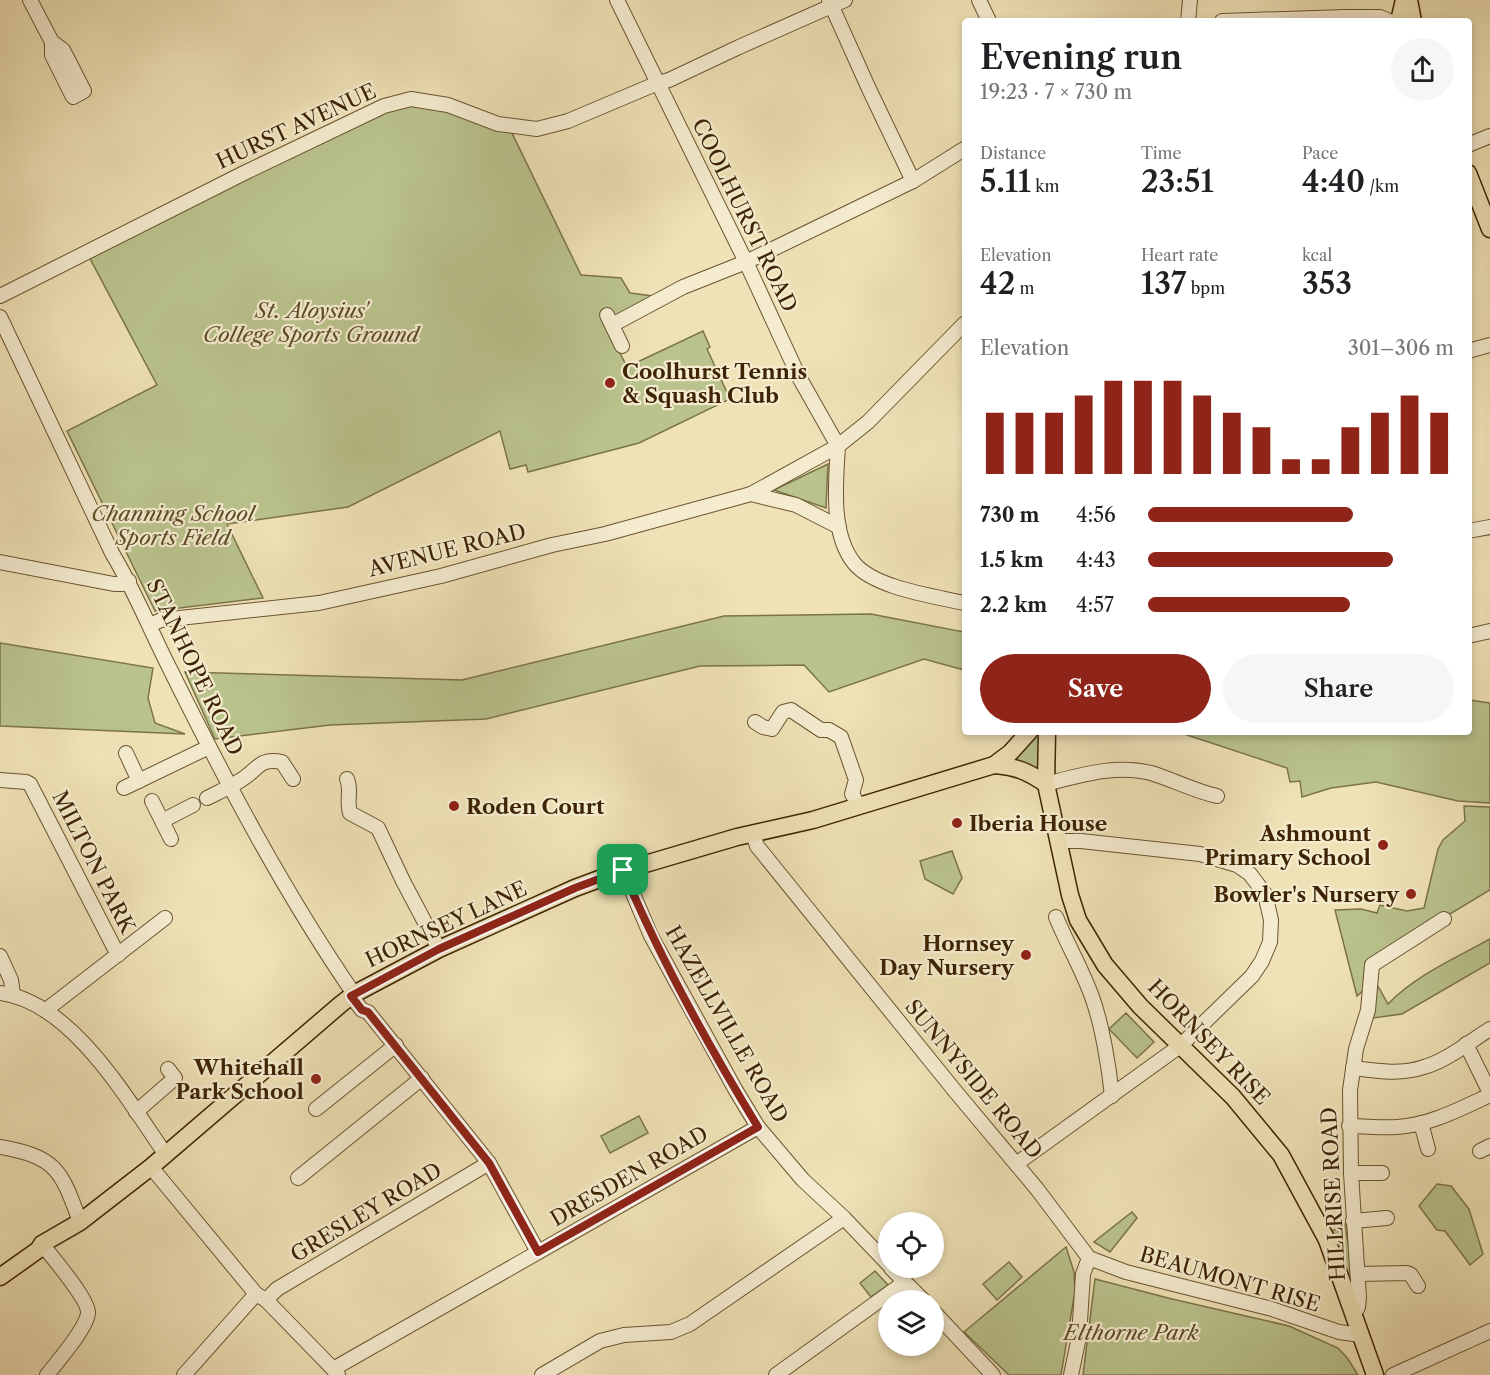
<!DOCTYPE html>
<meta charset="utf-8">
<style>
body{margin:0;font-family:"Libre Caslon Text",serif;background:#f6f6f6;color:#202124;height:100vh;display:flex;flex-direction:column;font-size:22px;white-space:nowrap}
*{box-sizing:border-box;margin:0}
p{font-size:20px;color:#757577}
.icon{flex:none;width:33px;height:33px;fill:none;stroke:currentColor;stroke-width:2;stroke-linecap:round;stroke-linejoin:round}
.map{position:relative;flex:1;overflow:hidden}
.sheet{position:absolute;left:962px;top:18px;width:510px;height:717px;display:flex;flex-direction:column;background:#fff;border-radius:6px;box-shadow:0 3px 9px #0003}
.sheet>*{flex:none}
.buttons{position:absolute;left:878px;top:1212px;display:grid;gap:12px}
.buttons a{display:grid;place-items:center;width:66px;height:66px;border-radius:50%;background:#fff;box-shadow:0 3px 9px #0003;font-size:30px}
.pin{position:absolute;display:grid;place-items:center;width:51px;height:51px;color:#fff;margin:-26px;border-radius:12px;box-shadow:0 3px 9px #0006}
.round{display:grid;place-items:center;flex:none;width:63px;height:63px;border-radius:32px;background:#f6f6f6}
.summary{display:flex;align-items:center;justify-content:space-between;height:102px;padding:0 18px}
h1{font-size:33px;font-weight:600;line-height:45px}
.metrics{display:grid;grid-template-columns:repeat(3,1fr);gap:9px;height:102px;padding:6px 18px}
.metrics div{display:grid;align-content:center}
.metrics b{font-size:30px;font-weight:600}
.metrics small{font-size:16px;font-weight:400}
.metrics p{font-size:16px}
.chart{height:168px;padding:12px 18px}
.chart p{display:flex;justify-content:space-between}
.chart svg{width:100%;height:108px;margin-top:6px;stroke:#8f2418;stroke-width:6}
.action{display:flex;gap:12px;margin-top:auto;padding:12px 18px}
.action a{flex:1;height:69px;border-radius:36px;background:#8f2418;color:#fff;font-size:24px;font-weight:600;line-height:69px;text-align:center}
.action a+a{background:#f6f6f6;color:#202124}
ul{padding:0 18px;list-style:none;font-size:20px}
li{display:grid;grid-template-columns:96px 72px 1fr;align-items:center;height:45px}
li i{height:15px;border-radius:8px;background:#8f2418}
.map>svg:first-child{display:block}
.green{fill:#bac38d;stroke:#7c7448;stroke-width:1.5}
.lines{fill:none;stroke-linecap:round;stroke-linejoin:round}
.minor-casing{stroke:#6a5430;stroke-width:16}
.major-casing{stroke:#3e2403;stroke-width:19}
.minor{stroke:#f5ecd0;stroke-width:14}
.major{stroke:#efe2b6;stroke-width:16}
.route-casing{stroke:#fff;stroke-width:12}
.route{stroke:#8f2418;stroke-width:8}
.poi-dot{fill:#8f2418;stroke:#f5ecd0;stroke-width:2}
.labels{text-anchor:middle;dominant-baseline:central;stroke-width:4.5;stroke-linejoin:round;paint-order:stroke}
.street-label{font-size:21px;fill:#3e2403;stroke:#f5ecd0}
.park-label{font-size:21px;font-style:italic;fill:#5d4c26;stroke:#f5ecd0}
.poi-label{font-size:21px;font-weight:bold;fill:#3e2403;stroke:#f5ecd0;text-anchor:end}
</style>
<div class="map">
<svg width="1490" height="1375" viewBox="0 0 1490 1375">
<rect width="100%" height="100%" fill="#efe2b6"/>
<filter id="stains"><feTurbulence type="fractalNoise" baseFrequency=".00333" numOctaves="4"/><feColorMatrix values="0 0 0 0 .2 0 0 0 0 .09 0 0 0 0 .02 0 0 0 .5 -.17"/></filter>
<radialGradient id="worn" r=".72"><stop offset=".6" stop-color="#630" stop-opacity="0"/><stop offset="1" stop-color="#630" stop-opacity=".3"/></radialGradient>
<g class="green">
<polygon points="411,99 508,125 581,275 621,278 630,293 653,296 621,316 601,315 627,367 703,331 710,347 707,349 730,399 639,443 528,472 526,465 510,469 500,431 348,507 227,524 263,598 155,611 67,431 157,385 87,253"/>
<polygon points="828,464 826,508 774,490"/>
<polygon points="871,614 964,632 964,670 924,659 829,692 804,665 700,666 486,719 330,725 215,739 185,672 462,680 724,616"/>
<polygon points="0,643 153,668 148,698 155,723 185,734 0,726"/>
<polygon points="1469,700 1490,703 1490,803 1458,801 1376,782 1331,788 1302,797 1300,781 1290,782 1287,768 1178,732 1468,732"/>
<polygon points="1047,732 1046,784 1014,767 1010,753 1035,735"/>
<polygon points="1464,806 1490,807 1490,890 1370,962 1370,984 1357,996 1335,910 1361,909 1377,913 1380,905 1407,911 1424,908 1438,849 1443,840 1465,821"/>
<polygon points="952,851 962,878 953,894 925,879 920,861"/>
<path d="M1490 939V963L1402 1014 1373 1018 1375 981 1388 1004C1416 975 1456 958 1490 939Z"/>
<polygon points="1126,1013 1154,1042 1137,1058 1109,1029"/>
<polygon points="639,1116 648,1133 610,1153 601,1136"/>
<polygon points="1437,1184 1451,1186 1469,1209 1483,1254 1470,1265 1445,1231 1437,1230 1419,1206"/>
<polygon points="1132,1212 1137,1218 1110,1252 1094,1242"/>
<polygon points="1345,1224 1353,1275 1349,1278 1332,1231"/>
<polygon points="1066,1247 1074,1272 1075,1291 1061,1375 1009,1375 964,1332"/>
<polygon points="1009,1262 1022,1277 997,1300 983,1284"/>
<polygon points="875,1271 888,1285 871,1297 860,1283"/>
<polygon points="1095,1279 1172,1299 1289,1326 1338,1348 1348,1359 1358,1375 1083,1375"/>
</g>
<g class="lines">
<defs>
<g id="minor">
<polyline points="30,0 52,42 63,50 84,91 73,97 52,55 52,42"/>
<polyline points="829,0 869,89 913,181"/>
<polyline points="979,0 989,21"/>
<polyline points="1188,21 1190,0"/>
<polyline points="1222,21 1345,17 1380,17 1389,21"/>
<polyline points="1468,145 1490,136"/>
<polyline points="0,296 244,173 384,106 411,99 448,105 498,124 537,129 568,121 658,83 669,80 739,47 845,0"/>
<polyline points="607,315 622,346"/>
<path d="M0 317 112 553C135 591 151 632 171 671 226 782 284 892 354 994"/>
<path d="M964 324 868 422 838 446C836 481 830 533 854 563 874 588 934 596 964 603"/>
<polyline points="612,325 683,287 746,262 913,181 964,149"/>
<polyline points="1468,351 1490,345"/>
<polyline points="751,494 796,505 839,527"/>
<polyline points="1468,531 1490,527"/>
<polyline points="0,562 114,584 122,584 129,581"/>
<polyline points="150,625 161,620 319,603 441,576 552,545 605,534 751,494 838,446 799,377 746,262 617,0"/>
<polyline points="1468,636 1490,631"/>
<polyline points="755,722 763,727 772,729 783,712 791,710 821,730 829,730 841,737 856,780 852,794 859,806"/>
<polyline points="126,753 139,781"/>
<path d="M347 779C352 791 346 799 350 813L378 828 403 881 439 949"/>
<polyline points="0,780 26,782 30,784 118,955"/>
<path d="M1046 784C1081 775 1116 764 1151 773 1174 780 1194 791 1217 796"/>
<polyline points="124,788 209,747"/>
<path d="M207 798C219 792 230 787 241 780 258 770 259 757 282 762L293 779"/>
<polyline points="152,801 171,839"/>
<polyline points="162,821 193,805"/>
<polyline points="753,834 757,846 955,1091 1037,1189 1089,1258 1126,1272 1272,1309 1339,1332 1361,1335"/>
<polyline points="623,870 651,936 735,1089 758,1127 803,1180 844,1218 888,1264"/>
<path d="M1056 917C1067 944 1082 969 1092 997 1102 1024 1109 1067 1112 1096"/>
<polyline points="0,956 11,980 13,994"/>
<path d="M0 993C72 1002 127 1099 166 1155"/>
<polyline points="351,996 362,1010 368,1012 489,1163 538,1252"/>
<polyline points="46,1010 165,918"/>
<polyline points="1466,1044 1490,1093"/>
<path d="M1353 1068C1376 1071 1401 1075 1424 1067 1448 1060 1469 1042 1490 1029"/>
<polyline points="316,1109 396,1045"/>
<polyline points="136,1112 175,1078 168,1069"/>
<polyline points="1421,1123 1428,1149"/>
<path d="M1349 1126C1365 1126 1381 1128 1397 1127 1430 1125 1460 1109 1490 1095"/>
<path d="M0 1147C57 1157 61 1170 80 1222"/>
<polyline points="1480,1151 1490,1146"/>
<polyline points="1016,1164 1180,1046 1252,976 1262,961 1270,942 1271,920 1265,894 1250,874 1237,865 1200,854 1081,841 1058,841"/>
<polyline points="151,1167 256,1294 266,1300 338,1374"/>
<polyline points="1351,1173 1382,1173"/>
<polyline points="298,1178 422,1078"/>
<polyline points="1353,1221 1387,1218"/>
<path d="M42 1244C52 1257 89 1300 88 1313 87 1328 57 1362 47 1375"/>
<polyline points="891,1268 923,1300"/>
<polyline points="1359,1274 1407,1273 1411,1275 1418,1286"/>
<polyline points="266,1300 277,1289 489,1163"/>
<polyline points="933,1311 993,1375"/>
<polyline points="1353,1316 1358,1307 1359,1298 1351,1173 1350,1090 1356,1049 1368,1010 1372,965 1444,919"/>
<polyline points="333,1369 758,1127"/>
<polyline points="184,1375 256,1294"/>
<polyline points="542,1375 600,1341 624,1335 671,1332 690,1324 844,1218"/>
<polyline points="776,1375 905,1282"/>
<polyline points="1071,1375 1079,1337 1083,1274 1089,1258"/>
<polyline points="1393,1375 1490,1331"/>
</g>
<g id="major">
<polyline points="1409,0 1413,21"/>
<polyline points="1399,21 1404,0"/>
<polyline points="1468,173 1490,229"/>
<polyline points="1047,732 1046,784 1070,895 1078,920 1105,965 1140,1006 1233,1097 1281,1155 1327,1240 1375,1375"/>
<path d="M994 765C1017 767 1027 771 1046 784"/>
<polyline points="0,1277 38,1250 42,1244 80,1222 151,1167 341,1004 354,994 439,949 575,888 618,872 737,837 813,820 994,765 1010,753 1029,732"/>
</g>
</defs>
<use href="#minor" class="minor-casing"/>
<use href="#major" class="major-casing"/>
<use href="#minor" class="minor"/>
<use href="#major" class="major"/>
</g>
<g class="lines">
<defs>
<path id="route" d="M623 870C660 959 708 1045 758 1127L538 1252 489 1163 368 1012 362 1010 351 996 439 949 575 888Z"/>
</defs>
<use href="#route" class="route-casing"/>
<use href="#route" class="route"/>
</g>
<g class="poi-dot">
<circle cx="610" cy="383" r="6"/>
<circle cx="454" cy="806" r="6"/>
<circle cx="957" cy="823" r="6"/>
<circle cx="1383" cy="845" r="6"/>
<circle cx="1411" cy="894" r="6"/>
<circle cx="1026" cy="955" r="6"/>
<circle cx="316" cy="1079" r="6"/>
</g>
<g class="labels">
<g class="street-label">
<text transform="translate(296 126) rotate(-25)">HURST AVENUE</text>
<text transform="translate(745 215) rotate(64)">COOLHURST ROAD</text>
<text transform="translate(447 550) rotate(-14)">AVENUE ROAD</text>
<text transform="translate(195 667) rotate(64)">STANHOPE ROAD</text>
<text transform="translate(94 862) rotate(63)">MILTON PARK</text>
<text transform="translate(446 924) rotate(-25)">HORNSEY LANE</text>
<text transform="translate(727 1024) rotate(60)">HAZELLVILLE ROAD</text>
<text transform="translate(1209 1042) rotate(46)">HORNSEY RISE</text>
<text transform="translate(974 1079) rotate(50)">SUNNYSIDE ROAD</text>
<text transform="translate(629 1176) rotate(-30)">DRESDEN ROAD</text>
<text transform="translate(1333 1194) rotate(-93)">HILLRISE ROAD</text>
<text transform="translate(366 1212) rotate(-31)">GRESLEY ROAD</text>
<text transform="translate(1230 1279) rotate(16)">BEAUMONT RISE</text>
</g>
<g class="park-label">
<text x="311" y="310">St. Aloysius'<tspan x="311" dy="24">College Sports Ground</tspan></text>
<text x="173" y="513">Channing School<tspan x="173" dy="24">Sports Field</tspan></text>
<text x="1131" y="1332">Elthorne Park</text>
</g>
<g class="poi-label">
<text x="622" y="371" text-anchor="start">Coolhurst Tennis<tspan x="622" dy="24">&amp; Squash Club</tspan></text>
<text x="466" y="806" text-anchor="start">Roden Court</text>
<text x="969" y="823" text-anchor="start">Iberia House</text>
<text x="1371" y="833">Ashmount<tspan x="1371" dy="24">Primary School</tspan></text>
<text x="1399" y="894">Bowler's Nursery</text>
<text x="1014" y="943">Hornsey<tspan x="1014" dy="24">Day Nursery</tspan></text>
<text x="304" y="1067">Whitehall<tspan x="304" dy="24">Park School</tspan></text>
</g>
</g>
<rect width="100%" height="100%" filter="url(#stains)"/>
<rect width="100%" height="100%" fill="url(#worn)"/>
</svg>
<div class="buttons">
<a><svg class="icon" aria-label="locate" viewBox="0 0 24 24"><circle cx="12" cy="12" r="6"/><path d="M12 2v4M12 18v4M2 12h4M18 12h4"/></svg></a>
<a><svg class="icon" aria-label="layers" viewBox="0 0 24 24"><path d="M12 4l9 5-9 5-9-5zM3 14l9 5 9-5"/></svg></a>
</div>
<div class="pin" style="left:623px;top:870px;background:#1e9e55"><svg class="icon" aria-label="arrive" viewBox="0 0 24 24"><path d="M6 21V4h12l-3 4 3 4H6"/></svg></div>
<section class="sheet">
<div class="summary"><div><h1>Evening run</h1><p>19:23 · 7 × 730 m</p></div><a class="round"><svg class="icon" aria-label="share" viewBox="0 0 24 24"><path d="M12 15V3M7 8l5-5 5 5M5 13v7h14v-7"/></svg></a></div>
<div class="metrics">
<div><p>Distance</p><b>5.11<small> km</small></b></div>
<div><p>Time</p><b>23:51</b></div>
<div><p>Pace</p><b>4:40<small> /km</small></b></div>
</div>
<div class="metrics">
<div><p>Elevation</p><b>42<small> m</small></b></div>
<div><p>Heart rate</p><b>137<small> bpm</small></b></div>
<div><p>kcal</p><b>353</b></div>
</div>
<div class="chart"><p><span>Elevation</span>301–306 m</p>
<svg viewBox="0 0 160 44" preserveAspectRatio="none"><path d="M5 44V19M15 44V19M25 44V19M35 44V12M45 44V6M55 44V6M65 44V6M75 44V12M85 44V19M95 44V25M105 44V38M115 44V38M125 44V25M135 44V19M145 44V12M155 44V19"/></svg>
</div>
<ul>
<li><b>730 m</b>4:56<i style="width:67%"></i></li>
<li><b>1.5 km</b>4:43<i style="width:80%"></i></li>
<li><b>2.2 km</b>4:57<i style="width:66%"></i></li>
</ul>
<div class="action"><a>Save</a><a>Share</a></div>
</section>
</div>
